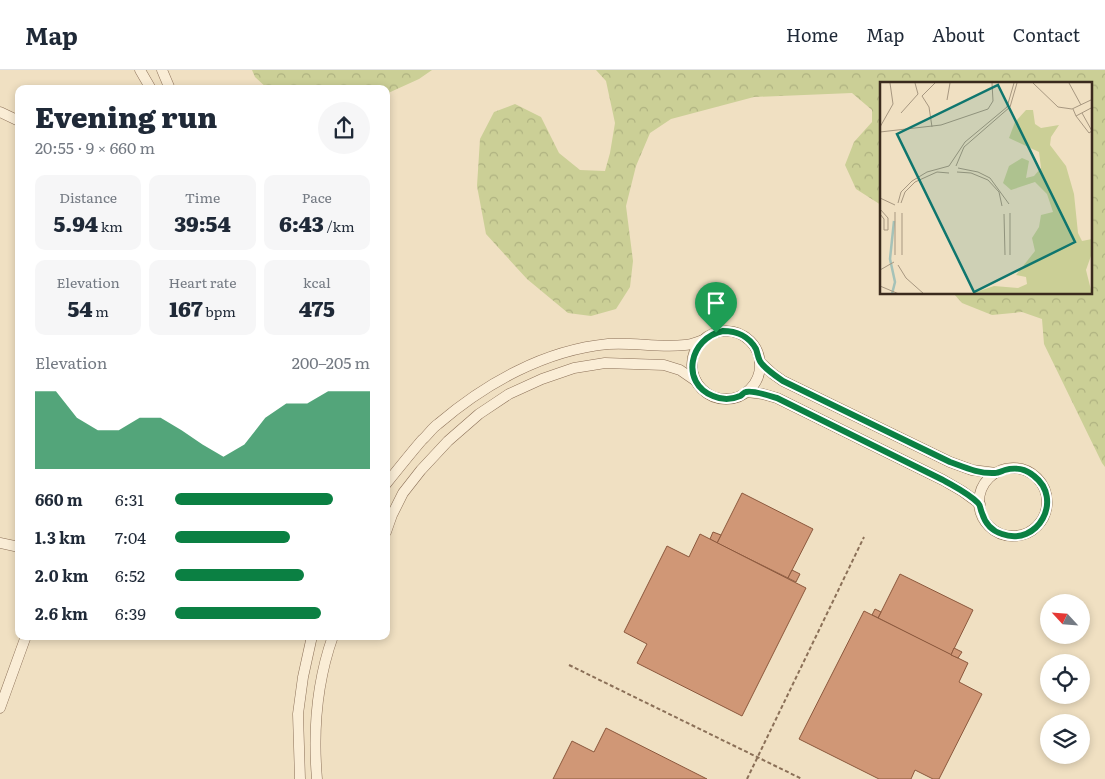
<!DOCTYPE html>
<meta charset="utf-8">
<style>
body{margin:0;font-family:Literata,serif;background:#f6f6f7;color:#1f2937;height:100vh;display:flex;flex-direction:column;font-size:19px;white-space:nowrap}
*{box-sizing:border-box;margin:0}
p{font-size:16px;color:#747a83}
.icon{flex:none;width:28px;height:28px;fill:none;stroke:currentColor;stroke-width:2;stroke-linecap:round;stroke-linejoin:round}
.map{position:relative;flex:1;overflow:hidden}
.side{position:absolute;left:15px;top:15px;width:375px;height:555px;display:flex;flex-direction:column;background:#fff;border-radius:10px;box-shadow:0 2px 8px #0003}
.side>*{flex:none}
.needle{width:32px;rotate:296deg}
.buttons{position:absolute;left:1040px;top:524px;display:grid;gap:10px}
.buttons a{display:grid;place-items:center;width:50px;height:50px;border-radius:50%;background:#fff;box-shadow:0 2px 8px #0003;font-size:25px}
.pin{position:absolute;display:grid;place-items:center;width:42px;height:42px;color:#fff;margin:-51px -21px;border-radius:50% 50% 50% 0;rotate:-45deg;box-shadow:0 0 5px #0007}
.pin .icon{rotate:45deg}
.round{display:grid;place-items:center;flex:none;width:52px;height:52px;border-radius:26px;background:#f6f6f7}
.head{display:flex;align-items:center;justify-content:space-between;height:85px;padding:0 20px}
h1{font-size:28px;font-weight:800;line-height:38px}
.metrics{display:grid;grid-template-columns:repeat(3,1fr);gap:8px;height:85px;padding:5px 20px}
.metrics div{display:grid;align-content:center;border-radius:10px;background:#f6f6f7;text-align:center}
.metrics b{font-size:21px;font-weight:800}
.metrics small{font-size:14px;font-weight:400}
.metrics p{font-size:14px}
.chart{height:140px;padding:10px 20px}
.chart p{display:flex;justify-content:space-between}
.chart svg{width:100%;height:90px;margin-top:5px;fill:#0b8043;opacity:.7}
ul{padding:0 20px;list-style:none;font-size:16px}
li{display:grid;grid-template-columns:80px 60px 1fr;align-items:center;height:38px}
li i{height:12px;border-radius:6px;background:#0b8043}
header{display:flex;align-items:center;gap:30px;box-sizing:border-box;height:70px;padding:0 25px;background:#fff;border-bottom:1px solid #e0e1e3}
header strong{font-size:24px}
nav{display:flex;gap:28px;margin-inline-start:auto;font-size:18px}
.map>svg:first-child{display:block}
.forest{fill:url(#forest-crowns)}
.building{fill:#d09776;stroke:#8b583d}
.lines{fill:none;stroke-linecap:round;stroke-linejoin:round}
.minor-casing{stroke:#8b7058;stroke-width:11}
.path{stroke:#8b7058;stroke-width:2;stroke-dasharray:4 2.5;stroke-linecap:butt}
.minor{stroke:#faedd6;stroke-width:10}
.route-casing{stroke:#fff;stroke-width:10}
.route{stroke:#0b8043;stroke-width:6}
.inset-river{fill:none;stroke:#a5c2b8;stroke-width:2.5}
.inset-road{fill:none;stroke:#a79780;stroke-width:1}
.view{fill:#0f766e;fill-opacity:0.15;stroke:#0f766e;stroke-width:2.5}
.inset-edge{fill:none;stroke:#3a2a1d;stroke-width:2.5}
</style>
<header>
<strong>Map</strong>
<nav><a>Home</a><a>Map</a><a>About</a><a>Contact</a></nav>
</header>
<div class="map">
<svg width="1105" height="709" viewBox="0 0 1105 709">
<defs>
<pattern id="forest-crowns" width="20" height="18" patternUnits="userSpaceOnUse" patternTransform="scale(1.25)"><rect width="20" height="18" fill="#cbcf96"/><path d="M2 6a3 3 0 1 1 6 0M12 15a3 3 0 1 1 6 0" fill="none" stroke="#afb281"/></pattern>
</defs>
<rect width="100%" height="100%" fill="#f0e0c2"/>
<g class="forest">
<polygon points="252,0 432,0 419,9 386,24 386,19 268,19 255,7"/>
<polygon points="596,0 1105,0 1105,397 1102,393 1044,274 1042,249 1022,242 992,245 962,233 954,224 1091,224 1091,14 881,14 881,135 856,119 845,95 854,72 872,52 872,40 852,23 754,27 671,49 650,63 636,96 626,136 633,191 630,217 616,239 591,246 568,243 527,209 486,164 477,116 480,69 494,42 515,34 541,47 559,83 580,100 605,101 610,83 615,53 606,11"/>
</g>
<g class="building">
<polygon points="742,423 813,459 788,508 717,473"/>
<polygon points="713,462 721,465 717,473 710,469"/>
<polygon points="700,464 806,518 742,646 637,593 647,574 624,562 667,476 689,487"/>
<polygon points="792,500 800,504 796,512 788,508"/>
<polygon points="900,504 973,540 951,585 878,548"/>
<polygon points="875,539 881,542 878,548 872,545"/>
<polygon points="864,541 968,593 959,612 982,624 939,709 933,709 915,700 911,709 879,709 799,669"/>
<polygon points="954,578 962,582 958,588 951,585"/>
<polygon points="606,658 707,709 553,709 572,671 594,682"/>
</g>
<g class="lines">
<defs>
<g id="minor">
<polyline points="140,0 151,19"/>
<polyline points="162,0 170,19"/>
<polyline points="0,42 19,51"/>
<circle cx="726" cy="295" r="34"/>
<polyline points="760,292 773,304 783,311 950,392 972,400 996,403"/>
<polyline points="747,322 763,324 777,328 943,410 962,421 980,434"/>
<circle cx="1013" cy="432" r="34"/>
<path d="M386 414C398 399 410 384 422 370 428 365 432 358 438 354 486 313 545 280 608 274 634 272 659 278 685 275 691 275 697 272 703 270"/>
<polyline points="386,462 392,445 403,423 421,400 448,371 479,344 509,324 542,309 574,298 605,293 664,295 680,300 696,311"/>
<polyline points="0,473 19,477"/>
<polyline points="0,638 26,566"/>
<polyline points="300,709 298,644 303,607 312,566"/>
<path d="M317 709C313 662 317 611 333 566"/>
</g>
</defs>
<use href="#minor" class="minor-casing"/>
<g class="path">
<polyline points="569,595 802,709"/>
<polyline points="747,709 864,467"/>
</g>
<use href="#minor" class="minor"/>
</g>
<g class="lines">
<defs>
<path id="route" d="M723 261C736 261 749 266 756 279 758 284 758 290 762 294 768 301 776 306 783 311L950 392C964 397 979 404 995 403 998 403 1002 401 1005 400 1015 397 1026 399 1034 406 1064 429 1038 477 1002 464 992 461 985 453 982 443 980 439 981 436 978 433 968 423 955 417 943 410L777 328C770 326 753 320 746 322 744 322 742 325 740 326 731 330 722 330 713 326 680 313 689 268 723 261Z"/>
</defs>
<use href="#route" class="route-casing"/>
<use href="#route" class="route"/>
</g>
<g transform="translate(880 12)">
<rect width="212" height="212" fill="#f0e0c2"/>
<path d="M146 28H153L155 42 161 46 179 43 171 55 170 63 186 84 194 112 198 151 202 159 212 157V171L206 188 212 212H90L114 204 138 206 147 202 146 195 136 193 155 169 152 156 159 145 161 133 173 130 167 112 155 100 131 108 123 101 129 84 142 76 149 79 146 96 154 94 161 86 159 70 129 56 135 40Z" fill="#cbcf96"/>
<path class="inset-river" d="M12 212 15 200 10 177 14 139"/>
<path class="inset-road" d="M153 1 178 25 192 27 213 17M189 1 201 23M67 18 70 1M193 27 196 34 213 25M21 31 38 12 35 1M196 34 209 51 212 49 202 31M0 45 13 22 10 1M52 45 49 25 42 14 55 1M0 50 61 43 108 27 113 19 112 1M69 84 85 60 127 25 134 1M76 84 84 65 130 25 137 1M78 86 98 90 110 96 129 122M77 90 91 91 108 98 119 110 122 124M0 116 15 123M18 121 21 110 32 99 47 90 69 84M21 121 25 110 35 100 57 90 69 91M0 127 8 136V148M15 130V173M22 131V173M130 131V173M0 132 4 137V148H8M124 132 125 173M18 183 26 196 44 212M0 188 14 180M0 204 19 212"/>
<path class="view" d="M118 3 195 160 94 210 17 52Z"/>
<rect width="212" height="212" class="inset-edge"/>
</g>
</svg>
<div class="buttons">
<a><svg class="needle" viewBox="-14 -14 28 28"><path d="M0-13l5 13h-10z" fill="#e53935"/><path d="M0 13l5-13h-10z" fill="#747a83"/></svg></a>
<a><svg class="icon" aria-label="locate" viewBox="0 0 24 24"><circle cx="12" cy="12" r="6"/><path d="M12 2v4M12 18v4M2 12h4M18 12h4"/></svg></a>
<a><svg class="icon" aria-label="layers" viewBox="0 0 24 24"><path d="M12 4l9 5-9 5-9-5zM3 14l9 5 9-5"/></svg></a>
</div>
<div class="pin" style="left:716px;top:263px;background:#1e9e55"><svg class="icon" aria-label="arrive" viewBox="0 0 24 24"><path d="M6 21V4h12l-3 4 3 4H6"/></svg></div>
<section class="side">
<div class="head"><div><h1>Evening run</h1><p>20:55 · 9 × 660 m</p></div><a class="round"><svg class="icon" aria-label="share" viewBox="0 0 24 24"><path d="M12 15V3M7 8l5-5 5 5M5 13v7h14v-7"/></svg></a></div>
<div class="metrics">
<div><p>Distance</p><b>5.94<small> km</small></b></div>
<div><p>Time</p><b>39:54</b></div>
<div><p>Pace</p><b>6:43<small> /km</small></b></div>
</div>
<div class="metrics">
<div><p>Elevation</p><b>54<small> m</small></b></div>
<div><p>Heart rate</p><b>167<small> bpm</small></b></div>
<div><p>kcal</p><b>475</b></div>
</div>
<div class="chart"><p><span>Elevation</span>200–205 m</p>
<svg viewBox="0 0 160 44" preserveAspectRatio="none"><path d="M0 44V6L10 6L20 19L30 25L40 25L50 19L60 19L70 25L80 32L90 38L100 32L110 19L120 12L130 12L140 6L150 6L160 6V44z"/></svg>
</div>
<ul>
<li><b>660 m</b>6:31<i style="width:81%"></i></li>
<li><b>1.3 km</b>7:04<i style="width:59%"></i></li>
<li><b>2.0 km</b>6:52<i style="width:66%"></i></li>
<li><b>2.6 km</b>6:39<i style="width:75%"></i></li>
</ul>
</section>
</div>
